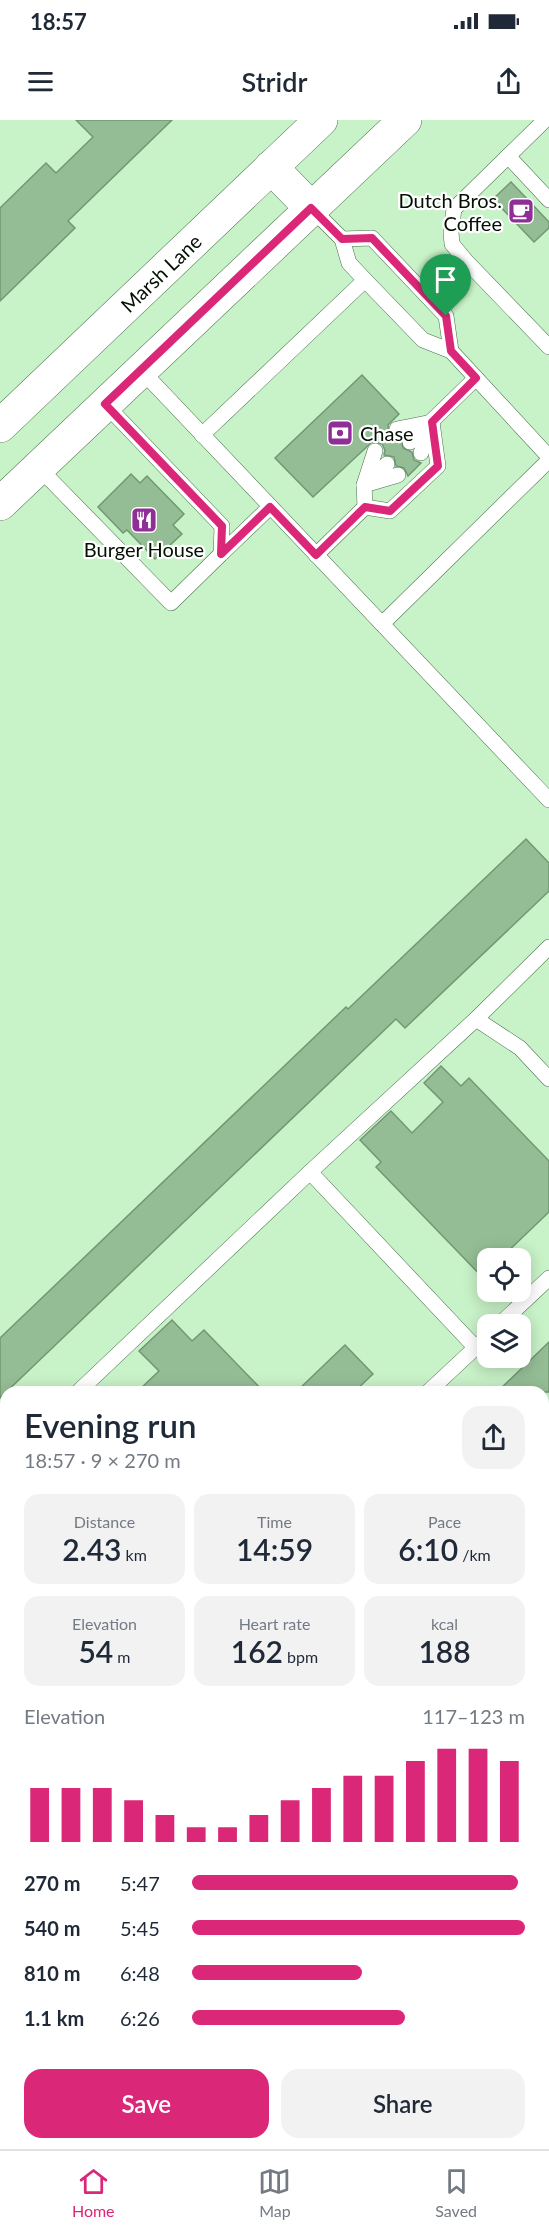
<!DOCTYPE html>
<meta charset="utf-8">
<style>
body{margin:0;font-family:Lato,sans-serif;background:#f2f2f3;color:#1f2937;height:100vh;display:flex;flex-direction:column;font-size:22px;white-space:nowrap}
*{box-sizing:border-box;margin:0}
p{font-size:20px;color:#747a83}
.icon{flex:none;width:33px;height:33px;fill:none;stroke:currentColor;stroke-width:2;stroke-linecap:round;stroke-linejoin:round}
.map{position:relative;flex:1;overflow:hidden}
.panel{position:absolute;left:0px;top:1266px;width:549px;height:764px;display:flex;flex-direction:column;background:#fff;border-radius:18px 18px 0 0;box-shadow:0 3px 15px #0003}
.panel>*{flex:none}
.tools{position:absolute;left:477px;top:1128px;display:grid;gap:12px}
.tools a{display:grid;place-items:center;width:54px;height:54px;border-radius:12px;background:#fff;box-shadow:0 3px 15px #0003;font-size:30px}
.pin{position:absolute;display:grid;place-items:center;width:51px;height:51px;color:#fff;margin:-62px -26px;border-radius:50% 50% 50% 0;rotate:-45deg;box-shadow:0 0 6px #0007}
.pin .icon{rotate:45deg}
.round{display:grid;place-items:center;flex:none;width:63px;height:63px;border-radius:18px;background:#f2f2f3}
.headline{display:flex;align-items:center;justify-content:space-between;height:102px;padding:0 24px}
h1{font-size:33px;font-weight:600;line-height:45px}
.stats{display:grid;grid-template-columns:repeat(3,1fr);gap:9px;height:102px;padding:6px 24px}
.stats div{display:grid;align-content:center;border-radius:15px;background:#f2f2f3;text-align:center}
.stats b{font-size:30px;font-weight:600}
.stats small{font-size:16px;font-weight:400}
.stats p{font-size:16px}
.chart{height:168px;padding:12px 24px}
.chart p{display:flex;justify-content:space-between}
.chart svg{width:100%;height:108px;margin-top:6px;stroke:#db2777;stroke-width:6}
.button{display:flex;gap:12px;margin-top:auto;padding:12px 24px}
.button a{flex:1;height:69px;border-radius:18px;background:#db2777;color:#fff;font-size:24px;font-weight:600;line-height:69px;text-align:center}
.button a+a{background:#f2f2f3;color:#1f2937}
ul{padding:0 24px;list-style:none;font-size:20px}
li{display:grid;grid-template-columns:96px 72px 1fr;align-items:center;height:45px}
li i{height:15px;border-radius:8px;background:#db2777}
.status{display:flex;justify-content:space-between;align-items:center;height:42px;padding:0 30px;background:#fff;direction:ltr}
.status svg{height:16px;fill:currentColor}
header{display:flex;justify-content:space-between;align-items:center;height:78px;padding:0 24px;background:#fff;font-size:27px;font-weight:600}
.menu{display:flex;justify-content:space-around;align-items:center;height:84px;border-top:2px solid #e0e1e3;background:#fff;font-size:16px;color:#747a83}
.menu a{display:grid;justify-items:center;gap:3px}
.menu .selected{color:#db2777}
.map>svg:first-child{display:block}
.green{fill:#f4b4ae}
.building{fill:#94bd95;stroke:#719872;stroke-width:1.5}
.lines{fill:none;stroke-linecap:round;stroke-linejoin:round}
.lane-casing{stroke:#4b704c;stroke-width:16}
.secondary-casing{stroke:#4b704c;stroke-width:34}
.lane{stroke:#fff;stroke-width:15}
.secondary{stroke:#fff;stroke-width:33}
.route-casing{stroke:#fff;stroke-width:12}
.route{stroke:#db2777;stroke-width:8}
.labels{text-anchor:middle;dominant-baseline:central;stroke-width:4.5;stroke-linejoin:round;paint-order:stroke}
.poi-label{font-size:20px;fill:#030f03;stroke:#fff;text-anchor:end}
.street-label{font-size:20px;fill:#030f03;stroke:#fff}
</style>
<div class="status"><b>18:57</b><svg viewBox="0 0 49 12"><path d="M0 12V9h3v3zM5 12V6h3v6zM10 12V3h3v9zM15 12V0h3v12zM26 1h20v11H26zM47 4h2v5h-2z"/></svg></div>
<header><svg class="icon" aria-label="menu" viewBox="0 0 24 24"><path d="M4 6h16M4 12h16M4 18h16"/></svg>Stridr<svg class="icon" aria-label="share" viewBox="0 0 24 24"><path d="M12 15V3M7 8l5-5 5 5M5 13v7h14v-7"/></svg></header>
<div class="map">
<svg width="549" height="2029" viewBox="0 0 549 2029">
<rect width="100%" height="100%" fill="#c8f2c8"/>
<polygon class="green" points="543,1646 549,1660 549,1722 543,1722"/>
<g class="building">
<polygon points="76,0 172,0 68,101 75,108 0,181 0,88 46,43 56,53 93,17"/>
<polygon points="511,62 549,102 549,108 534,122 493,79"/>
<polygon points="362,255 399,294 388,305 389,315 394,318 401,318 403,328 412,332 414,340 421,343 408,356 404,348 396,346 394,337 384,335 385,330 382,324 372,322 313,377 275,338"/>
<polygon points="131,354 140,363 147,356 184,394 173,405 182,414 155,439 127,410 123,413 98,387"/>
<polygon points="526,719 549,743 549,771 405,908 396,899 0,1278 0,1218 346,887 348,889"/>
<polygon points="441,946 461,966 469,958 549,1041 549,1092 501,1138 488,1138 488,1163 376,1047 381,1042 360,1020 391,991 412,1013 443,982 424,963"/>
<polygon points="172,1200 192,1221 204,1210 264,1272 137,1272 159,1251 139,1231"/>
<polygon points="549,1222 549,1272 497,1272"/>
<polygon points="345,1225 373,1254 354,1272 296,1272"/>
</g>
<g class="lines">
<defs>
<g id="lane">
<polyline points="545,0 454,89 451,112 452,124 466,141 549,227"/>
<polyline points="508,36 549,80"/>
<polyline points="311,88 342,119 349,143 365,160 423,220 451,231 549,337"/>
<polyline points="342,119 372,118 446,196 451,231"/>
<polyline points="141,250 549,680"/>
<polyline points="397,309 432,302"/>
<polyline points="202,315 365,160"/>
<polyline points="410,322 476,258"/>
<polyline points="421,333 431,305"/>
<polyline points="38,347 171,483 221,434 222,406 105,284"/>
<polyline points="367,363 387,344"/>
<polyline points="364,365 398,355"/>
<polyline points="365,387 364,365 375,331"/>
<polyline points="221,434 270,387"/>
<polyline points="316,435 365,387 390,391 438,346 432,302"/>
<polyline points="382,504 549,340"/>
<polyline points="476,899 520,928 549,959"/>
<polyline points="310,1052 475,1227"/>
<polyline points="500,1204 549,1158"/>
<polyline points="78,1272 310,1052 476,899 549,827"/>
<polyline points="428,1272 488,1216"/>
<polyline points="543,1435 549,1430"/>
<polyline points="0,1537 6,1543"/>
<polyline points="543,1832 549,1832"/>
<polyline points="466,2024 467,2029"/>
</g>
<g id="secondary">
<polyline points="271,47 311,88"/>
<path id="s1" d="M0 306 321 0"/>
<polyline points="0,384 405,0"/>
<polyline points="543,1994 549,1993"/>
<polyline points="0,2012 6,2012"/>
</g>
</defs>
<use href="#lane" class="lane-casing"/>
<use href="#secondary" class="secondary-casing"/>
<use href="#lane" class="lane"/>
<use href="#secondary" class="secondary"/>
</g>
<g class="lines">
<defs>
<polygon id="route" points="311,88 342,119 372,118 446,196 451,231 476,258 432,302 438,346 390,391 365,387 316,435 270,387 221,434 222,406 105,284"/>
</defs>
<use href="#route" class="route-casing"/>
<use href="#route" class="route"/>
</g>
<defs>
<symbol id="cafe-square" viewBox="-11 -11 22 22"><rect x="-9" y="-9" width="18" height="18" rx="4" fill="#8f2e96" stroke="#fff"/><path d="M-5.5-4.5H6V0H3Q3 3.5 0 3.5H-2.5Q-5.5 3.5-5.5 0ZM3-3.2v2h1.7v-2ZM-6 4.5H4V6H-6Z" fill="#fff"/></symbol>
<symbol id="bank-square" viewBox="-11 -11 22 22"><rect x="-9" y="-9" width="18" height="18" rx="4" fill="#8f2e96" stroke="#fff"/><path d="M-6-4H6V4H-6ZM0-2.3a2.3 2.3 0 1 0 0 4.6a2.3 2.3 0 1 0 0-4.6Z" fill="#fff"/></symbol>
<symbol id="restaurant-square" viewBox="-11 -11 22 22"><rect x="-9" y="-9" width="18" height="18" rx="4" fill="#8f2e96" stroke="#fff"/><path d="M-5-6h1v4h1v-4h1v4h1v-4h1v5L-1.5 .5V6h-2V.5L-5-1ZM5-6V6H3V1.5H1.5Q1.5-4 5-6Z" fill="#fff"/></symbol>
</defs>
<g fill-rule="evenodd">
<use href="#cafe-square" x="506" y="76" width="30" height="30"/>
<use href="#bank-square" x="325" y="298" width="30" height="30"/>
<use href="#restaurant-square" x="129" y="385" width="30" height="30"/>
</g>
<g class="labels">
<g class="poi-label">
<text x="502" y="80">Dutch Bros.<tspan x="502" dy="23">Coffee</tspan></text>
<text x="360" y="313" text-anchor="start">Chase</text>
<text x="144" y="429" text-anchor="middle">Burger House</text>
</g>
<g class="street-label">
<text stroke="none"><textPath href="#s1" startOffset="222">Marsh Lane</textPath></text>
</g>
</g>
</svg>
<div class="tools">
<a><svg class="icon" aria-label="locate" viewBox="0 0 24 24"><circle cx="12" cy="12" r="6"/><path d="M12 2v4M12 18v4M2 12h4M18 12h4"/></svg></a>
<a><svg class="icon" aria-label="layers" viewBox="0 0 24 24"><path d="M12 4l9 5-9 5-9-5zM3 14l9 5 9-5"/></svg></a>
</div>
<div class="pin" style="left:446px;top:196px;background:#1e9e55"><svg class="icon" aria-label="arrive" viewBox="0 0 24 24"><path d="M6 21V4h12l-3 4 3 4H6"/></svg></div>
<section class="panel">
<div class="headline"><div><h1>Evening run</h1><p>18:57 · 9 × 270 m</p></div><a class="round"><svg class="icon" aria-label="share" viewBox="0 0 24 24"><path d="M12 15V3M7 8l5-5 5 5M5 13v7h14v-7"/></svg></a></div>
<div class="stats">
<div><p>Distance</p><b>2.43<small> km</small></b></div>
<div><p>Time</p><b>14:59</b></div>
<div><p>Pace</p><b>6:10<small> /km</small></b></div>
</div>
<div class="stats">
<div><p>Elevation</p><b>54<small> m</small></b></div>
<div><p>Heart rate</p><b>162<small> bpm</small></b></div>
<div><p>kcal</p><b>188</b></div>
</div>
<div class="chart"><p><span>Elevation</span>117–123 m</p>
<svg viewBox="0 0 160 44" preserveAspectRatio="none"><path d="M5 44V22M15 44V22M25 44V22M35 44V27M45 44V33M55 44V38M65 44V38M75 44V33M85 44V27M95 44V22M105 44V17M115 44V17M125 44V11M135 44V6M145 44V6M155 44V11"/></svg>
</div>
<ul>
<li><b>270 m</b>5:47<i style="width:98%"></i></li>
<li><b>540 m</b>5:45<i style="width:100%"></i></li>
<li><b>810 m</b>6:48<i style="width:51%"></i></li>
<li><b>1.1 km</b>6:26<i style="width:64%"></i></li>
</ul>
<div class="button"><a>Save</a><a>Share</a></div>
</section>
</div>
<nav class="menu">
<a class="selected"><svg class="icon" aria-label="home" viewBox="0 0 24 24"><path d="M3 11l9-7 9 7M6 9v11h12V9"/></svg>Home</a>
<a><svg class="icon" aria-label="map" viewBox="0 0 24 24"><path d="M3 6l6-2 6 2 6-2v14l-6 2-6-2-6 2zM9 4v14M15 6v14"/></svg>Map</a>
<a><svg class="icon" aria-label="saved" viewBox="0 0 24 24"><path d="M7 4h10v16l-5-4-5 4z"/></svg>Saved</a>
</nav>
